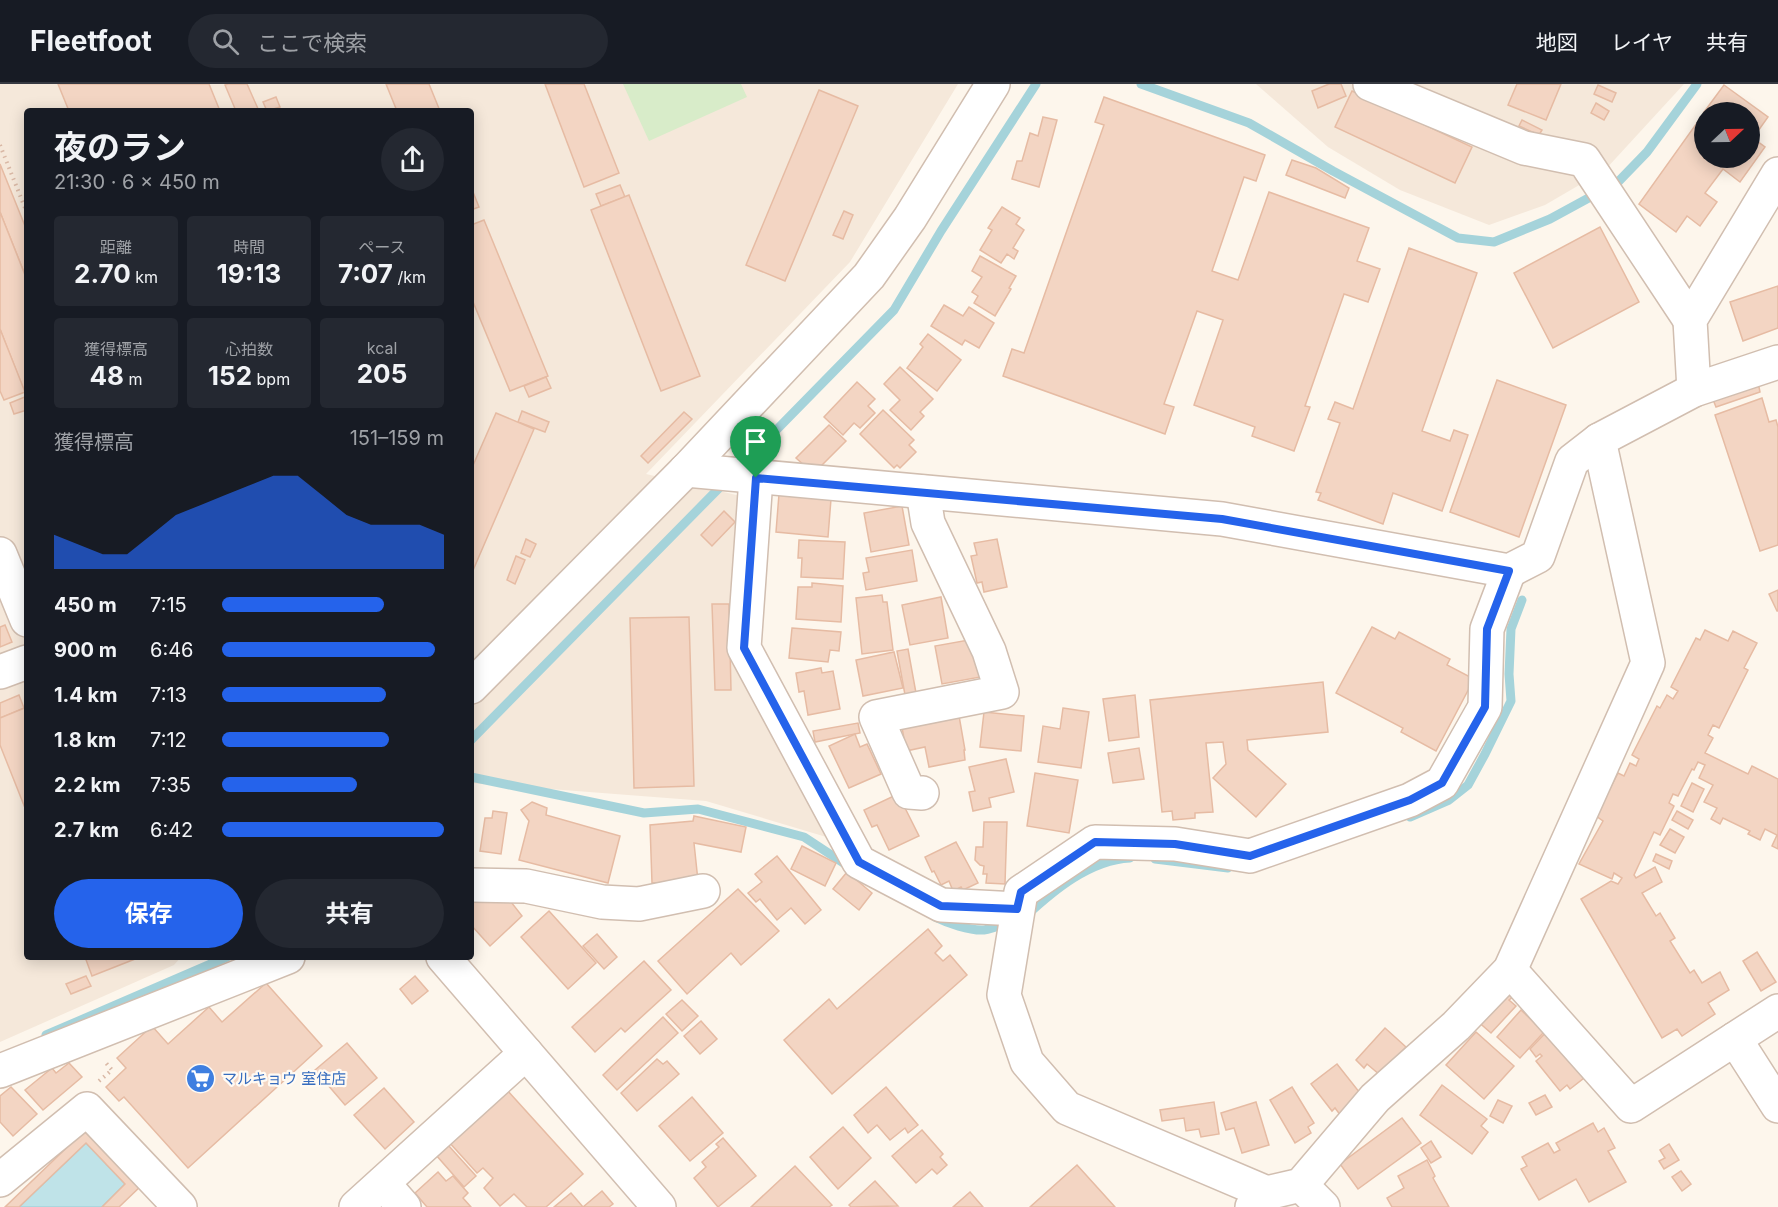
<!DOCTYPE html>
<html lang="ja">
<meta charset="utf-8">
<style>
body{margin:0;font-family:Inter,"Noto Sans JP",sans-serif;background:#242831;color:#f1f3f6;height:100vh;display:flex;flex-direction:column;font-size:22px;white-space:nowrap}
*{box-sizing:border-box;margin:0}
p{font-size:20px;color:#9ea1a6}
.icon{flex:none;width:33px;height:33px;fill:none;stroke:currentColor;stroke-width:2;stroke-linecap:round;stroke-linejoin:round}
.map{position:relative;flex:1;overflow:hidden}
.panel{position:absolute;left:24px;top:24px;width:450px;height:852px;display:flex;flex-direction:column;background:#171b24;border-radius:6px;box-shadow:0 3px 15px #0003}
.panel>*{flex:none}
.needle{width:39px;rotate:68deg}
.controls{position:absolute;left:1694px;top:18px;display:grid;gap:12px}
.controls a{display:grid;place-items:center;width:66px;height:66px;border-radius:50%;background:#171b24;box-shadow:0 3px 15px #0003;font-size:30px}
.pin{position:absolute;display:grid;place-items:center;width:51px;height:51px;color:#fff;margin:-62px -26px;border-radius:50% 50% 50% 0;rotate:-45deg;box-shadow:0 0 6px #0007}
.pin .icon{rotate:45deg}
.round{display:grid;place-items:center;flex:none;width:63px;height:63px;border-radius:32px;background:#242831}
.head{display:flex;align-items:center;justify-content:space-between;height:102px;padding:0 30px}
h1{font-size:33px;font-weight:700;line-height:45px}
.stats{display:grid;grid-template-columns:repeat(3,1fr);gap:9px;height:102px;padding:6px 30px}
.stats div{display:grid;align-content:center;border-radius:6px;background:#242831;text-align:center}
.stats b{font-size:26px;font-weight:700}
.stats small{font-size:16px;font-weight:400}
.stats p{font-size:16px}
.chart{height:168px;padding:12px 30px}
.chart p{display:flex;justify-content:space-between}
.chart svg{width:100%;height:108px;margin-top:6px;fill:#2563eb;opacity:.7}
.action{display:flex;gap:12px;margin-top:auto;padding:12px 30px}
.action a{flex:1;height:69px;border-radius:36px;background:#2563eb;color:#fff;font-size:24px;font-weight:700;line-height:69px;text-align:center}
.action a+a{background:#242831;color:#f1f3f6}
ul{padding:0 30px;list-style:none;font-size:20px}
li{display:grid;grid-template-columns:96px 72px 1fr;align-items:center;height:45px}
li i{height:15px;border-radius:8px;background:#2563eb}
header{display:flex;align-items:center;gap:36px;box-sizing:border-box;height:84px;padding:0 30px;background:#171b24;border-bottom:2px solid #363941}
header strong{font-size:28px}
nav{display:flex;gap:33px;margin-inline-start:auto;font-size:21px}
.search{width:420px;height:54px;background:#242831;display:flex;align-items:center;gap:15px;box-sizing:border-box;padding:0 21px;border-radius:33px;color:#9ea1a6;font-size:22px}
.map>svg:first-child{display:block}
.residential{fill:#f5e8da}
.green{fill:#d8ecc9}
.water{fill:#bfe3e8;stroke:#a5d3da;stroke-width:1.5}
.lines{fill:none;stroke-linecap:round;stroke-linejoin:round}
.stream{stroke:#a5d3da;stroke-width:9}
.building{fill:#f3d5c3;stroke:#e6bba3;stroke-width:1.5}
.minor-casing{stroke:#d1beb0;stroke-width:36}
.path{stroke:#d9b8a5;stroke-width:4;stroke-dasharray:1.5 4.5;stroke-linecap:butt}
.minor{stroke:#fff;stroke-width:33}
.route-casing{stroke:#fff;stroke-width:12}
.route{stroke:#2563eb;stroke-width:8}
.labels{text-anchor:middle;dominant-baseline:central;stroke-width:4.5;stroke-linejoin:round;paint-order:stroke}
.shop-label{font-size:15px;fill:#366cbe;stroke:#fffaf3;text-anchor:start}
</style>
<header>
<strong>Fleetfoot</strong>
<div class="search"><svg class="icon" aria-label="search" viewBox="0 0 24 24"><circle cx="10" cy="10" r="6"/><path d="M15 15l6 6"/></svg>ここで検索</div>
<nav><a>地図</a><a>レイヤ</a><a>共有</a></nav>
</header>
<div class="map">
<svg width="1778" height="1123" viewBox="0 0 1778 1123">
<rect width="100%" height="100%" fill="#fdf6ec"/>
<g class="residential">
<polygon points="0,0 958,0 850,178 646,390 745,413 734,567 833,755 706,717 471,699 471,27 27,27 27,873 181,873 174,881 0,958"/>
<polygon points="1256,0 1684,0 1605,86 1545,121 1489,141 1400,106 1328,63"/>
</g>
<polygon class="green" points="623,0 741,0 747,13 649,57"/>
<polygon class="water" points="86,1059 125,1100 102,1123 19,1123"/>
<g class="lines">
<g class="stream">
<polyline points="1141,0 1249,39 1333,87 1458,154 1494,158 1550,135 1618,98 1647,68 1697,0"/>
<polyline points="740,383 894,226 941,147 1036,0"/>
<polyline points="471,656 726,397"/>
<polyline points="471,693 644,729 698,725 804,753 848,782"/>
<polyline points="1410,733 1449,716 1468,701 1485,670 1511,617 1509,590 1511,545 1522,516"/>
<polyline points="1155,775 1228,784"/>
<path d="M1026 832C1054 806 1090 776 1130 774"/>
<path d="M935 833C947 839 970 847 984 846 992 845 999 840 1008 842"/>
<polyline points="46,951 227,873"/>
</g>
</g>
<g class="building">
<polygon points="58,0 209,0 220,27 69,27"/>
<polygon points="228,0 247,0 259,27 236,27 225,1"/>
<polygon points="386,0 429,0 440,27 397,27"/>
<polygon points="545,0 584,0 619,89 584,103"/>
<polygon points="1329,0 1341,0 1346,12 1318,24 1312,7"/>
<polygon points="1517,0 1561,0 1546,36 1508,21"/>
<polygon points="1598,1 1616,9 1612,18 1594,10"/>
<polygon points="1724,1 1768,33 1753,54 1765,63 1740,98 1723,85 1705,109 1717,118 1700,142 1687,132 1676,148 1639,120 1704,29 1704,74 1749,74 1749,28 1704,28"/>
<polygon points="819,6 858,22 785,197 746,181"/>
<polygon points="1352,7 1472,63 1455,99 1335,43"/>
<polygon points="276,13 280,23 267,27 263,18"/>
<polygon points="1104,13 1265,71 1256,97 1244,93 1212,187 1238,196 1269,108 1369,144 1357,177 1380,185 1368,218 1344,210 1305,322 1310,323 1294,367 1252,352 1255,343 1194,321 1223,236 1197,227 1164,320 1174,323 1165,350 1003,292 1012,265 1024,269 1104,41 1095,38"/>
<polygon points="1596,19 1609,27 1604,36 1591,29"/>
<polygon points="1043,33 1057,36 1039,103 1012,95 1017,77 1022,77 1030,49 1038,52"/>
<polygon points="1522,36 1542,46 1539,51 1519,42"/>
<polygon points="1292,76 1316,84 1349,104 1345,114 1286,91"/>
<polygon points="0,80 27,147 27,196 0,128"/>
<polygon points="620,101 625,113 601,122 596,110"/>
<polygon points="471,103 479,123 471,126"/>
<polygon points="629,111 700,292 661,307 591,126"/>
<polygon points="1002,123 1020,134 1016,140 1024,146 1013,164 1018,167 1014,175 1007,170 1001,179 980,166 992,146 988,144"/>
<polygon points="844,127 853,131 843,155 833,151"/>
<polygon points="0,128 27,196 27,308 25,309 0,245"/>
<polygon points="484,136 548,292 510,307 471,213 471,141"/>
<polygon points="1600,143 1639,218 1553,264 1514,189"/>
<polygon points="1409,164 1477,189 1422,347 1450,357 1454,346 1468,351 1442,427 1393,409 1383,440 1318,416 1321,409 1316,408 1340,339 1328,335 1335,318 1353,325"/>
<polygon points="980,172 1016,192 1009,204 1011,205 995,232 974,219 978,212 972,208 982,193 972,187"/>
<polygon points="1778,202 1778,244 1743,257 1730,218"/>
<polygon points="944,221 963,232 969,223 994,239 979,264 965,256 962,261 931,242"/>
<polygon points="0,245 25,308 4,316 0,307"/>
<polygon points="928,250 961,276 937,307 907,284 923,263 920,260"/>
<polygon points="900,283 933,315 920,328 924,332 911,346 890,326 900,316 884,300"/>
<polygon points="546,293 551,304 529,313 524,302"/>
<polygon points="1497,296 1566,321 1519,453 1450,428"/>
<polygon points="857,298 875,315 868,322 875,329 860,344 854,339 843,351 824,333"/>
<polygon points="1758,298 1760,308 1716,323 1712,313"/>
<polygon points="27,312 27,326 14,330 10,319"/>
<polygon points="1762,314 1769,338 1776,336 1778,343 1778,461 1760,467 1715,331"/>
<polygon points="883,326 914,356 909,361 916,368 900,384 897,381 894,384 860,350"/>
<polygon points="522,327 549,338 545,348 518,338"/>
<polygon points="684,328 692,335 648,379 641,372"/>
<polygon points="496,329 534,345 471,491 471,386"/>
<polygon points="829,341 846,357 821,382 805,382 796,374"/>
<polygon points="779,410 831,415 828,453 776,448"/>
<polygon points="902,422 909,461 871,468 864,429"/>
<polygon points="724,427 735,438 712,462 701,451"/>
<polygon points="526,455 536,460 530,473 521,469"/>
<polygon points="997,455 1007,503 984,508 982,498 977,499 971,472 977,471 974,459"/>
<polygon points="799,456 845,458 843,495 801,493 802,474 798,474"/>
<polygon points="912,466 917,497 866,506 863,489 869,488 866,474"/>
<polygon points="516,472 525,476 515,500 507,496"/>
<polygon points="812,499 843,502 841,538 796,535 798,503 812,503"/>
<polygon points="1778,506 1778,527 1777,527 1769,510"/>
<polygon points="882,511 883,518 887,518 893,566 862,570 856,514"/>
<polygon points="941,513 948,554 910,561 902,521"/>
<polygon points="712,520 729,520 731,606 715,606"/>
<polygon points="689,533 694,702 634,704 630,534"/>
<polygon points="5,541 12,558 0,563 0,543"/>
<polygon points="1372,543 1395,555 1399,548 1450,575 1447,581 1474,595 1436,667 1401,648 1403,644 1336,609"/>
<polygon points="792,544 841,548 839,567 830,566 828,578 789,574"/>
<polygon points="1705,546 1728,557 1733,547 1757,559 1744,584 1748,586 1719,644 1713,641 1708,651 1713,654 1705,669 1748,690 1752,682 1778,695 1778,765 1772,762 1777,751 1765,745 1760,756 1748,750 1750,747 1723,734 1720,740 1711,735 1717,724 1704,718 1713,701 1699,694 1705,681 1698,678 1694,686 1692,685 1678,712 1673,710 1669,719 1674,722 1660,751 1654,748 1634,791 1636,794 1655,783 1662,798 1642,809 1656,832 1660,829 1675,854 1670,857 1690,889 1694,886 1702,899 1720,888 1729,906 1708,919 1715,930 1682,952 1677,945 1662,954 1581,815 1611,797 1618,800 1622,794 1614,789 1612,795 1579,780 1603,737 1596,732 1618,689 1624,692 1630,679 1636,682 1639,675 1632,671 1657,622 1660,624 1667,611 1673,615 1678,607 1671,603 1696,554 1700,556"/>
<polygon points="974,555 986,592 942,600 935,562"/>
<polygon points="908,565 916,609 905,611 897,567"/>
<polygon points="894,568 903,604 863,612 856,576"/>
<polygon points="821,584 822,589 833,587 840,625 808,631 804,607 799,608 796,589"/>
<polygon points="1323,598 1328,648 1247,656 1248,666 1286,700 1256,733 1213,694 1226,680 1223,658 1206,659 1213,728 1195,729 1195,734 1173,736 1172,727 1162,728 1150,616"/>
<polygon points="19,611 24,624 0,634 0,619"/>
<polygon points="1135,611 1139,653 1109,657 1103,615"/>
<polygon points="27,623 27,729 0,661 0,634"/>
<polygon points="1063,624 1089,628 1081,684 1038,678 1043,642 1060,645"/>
<polygon points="958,626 965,666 964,666 965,676 929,683 925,663 906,667 901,637"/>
<polygon points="984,628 1024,632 1021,667 980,663"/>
<polygon points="858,639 860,649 815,658 813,647"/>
<polygon points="855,650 860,663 867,660 881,690 849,704 829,662"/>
<polygon points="1139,664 1144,695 1113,699 1108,669"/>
<polygon points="1006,675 1014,708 989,714 991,723 973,727 969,708 975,707 969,683"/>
<polygon points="1035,689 1078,696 1069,749 1027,742"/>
<polygon points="1692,699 1704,705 1693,728 1681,722"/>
<polygon points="898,710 919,752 889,766 877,741 872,743 864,726"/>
<polygon points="532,718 547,724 546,731 620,752 608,799 519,776 529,737 521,726"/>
<polygon points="493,727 507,729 501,770 480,767 485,734 492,734"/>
<polygon points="1677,727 1693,736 1688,745 1672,736"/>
<polygon points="694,732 746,743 741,768 694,759 698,797 652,799 650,741 693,737"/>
<polygon points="984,738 1007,738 1005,800 986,799 987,790 983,790 984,782 980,781 975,776 976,763 983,763"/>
<polygon points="1670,745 1684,753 1675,769 1660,761"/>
<polygon points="956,758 978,799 963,806 961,803 953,807 949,797 941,801 934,787 932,788 925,773"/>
<polygon points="802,762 836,779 825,802 791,785"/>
<polygon points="1656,770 1672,777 1669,785 1653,777"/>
<polygon points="777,772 821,826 805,840 791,824 777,836 760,815 756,818 748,809 762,798 755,790"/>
<polygon points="847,788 872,809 859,826 833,805"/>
<polygon points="738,805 779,847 741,881 731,869 687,910 658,877"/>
<polygon points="504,809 522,832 490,862 471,841 471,817"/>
<polygon points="549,827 596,879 568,905 521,853"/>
<polygon points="928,845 942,862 935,869 943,877 950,871 967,891 832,1010 784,956 829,915 837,925"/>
<polygon points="597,850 617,873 604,885 583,862"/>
<polygon points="1757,868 1776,898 1761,907 1743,877"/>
<polygon points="85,873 134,873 135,875 92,892"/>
<polygon points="644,877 671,906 625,948 621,944 595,968 572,943"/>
<polygon points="86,892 91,902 71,910 66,900"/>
<polygon points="415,892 428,907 412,920 400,905"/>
<polygon points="266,899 322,962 188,1084 124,1013 119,1017 106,1003 126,984 117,974 152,942 168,960 209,923 222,938"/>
<polygon points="1512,905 1513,913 1509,916 1516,922 1491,949 1475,935"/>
<polygon points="682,916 698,932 682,947 666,930"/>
<polygon points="1521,926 1544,948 1520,974 1497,953"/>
<polygon points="663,933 678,949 617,1006 603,991"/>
<polygon points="701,937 717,955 700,970 684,952"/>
<polygon points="1556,938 1593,987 1570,1005 1567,1001 1560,1007 1536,977 1542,972 1540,970 1536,973 1530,965"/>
<polygon points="1385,944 1406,963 1380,991 1367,980 1364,984 1356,976"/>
<polygon points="1476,948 1514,982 1484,1015 1446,981"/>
<polygon points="347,959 377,994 345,1021 315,986"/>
<polygon points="657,975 663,980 667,977 679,990 637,1027 621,1009"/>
<polygon points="69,979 82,993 43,1026 25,1006 52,984 56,989"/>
<polygon points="1337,980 1364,1014 1341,1032 1335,1024 1332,1027 1311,1000"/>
<polygon points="1442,1001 1487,1035 1481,1042 1488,1048 1472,1070 1420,1031"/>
<polygon points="11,1003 37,1030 13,1052 0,1038 0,1012"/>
<polygon points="886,1003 918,1041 908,1049 905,1044 890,1056 877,1041 868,1049 854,1031"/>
<polygon points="1292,1003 1314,1039 1308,1043 1311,1049 1295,1059 1270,1016"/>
<polygon points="384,1004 414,1038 385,1065 354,1031"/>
<polygon points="506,1005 583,1090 546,1123 527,1123 514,1110 500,1122 484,1104 493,1094 483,1084 477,1089 448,1057"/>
<polygon points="1545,1011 1552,1023 1536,1031 1529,1019"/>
<polygon points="692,1013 723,1049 690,1077 659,1042"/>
<polygon points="1498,1016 1512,1022 1503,1039 1490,1032"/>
<polygon points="1214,1018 1219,1050 1201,1053 1199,1045 1186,1047 1184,1034 1162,1037 1160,1026"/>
<polygon points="1256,1018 1269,1061 1242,1069 1234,1044 1226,1046 1221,1029"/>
<polygon points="1402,1034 1421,1059 1358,1105 1340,1080"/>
<polygon points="1593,1039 1598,1048 1604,1044 1615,1064 1608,1067 1626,1098 1589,1118 1576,1095 1539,1116 1521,1085 1527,1082 1522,1073 1548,1059 1554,1069 1560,1066 1556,1059"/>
<polygon points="843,1043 871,1074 838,1105 810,1073"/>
<polygon points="86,1045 144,1099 119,1123 102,1123 125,1100 86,1059 19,1123 5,1123"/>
<polygon points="922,1046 943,1070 940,1073 947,1081 937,1090 932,1085 916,1099 892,1072"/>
<polygon points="723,1054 756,1092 718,1123 694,1094 706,1083 702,1078 719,1063 716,1060"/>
<polygon points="1431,1057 1441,1073 1431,1079 1421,1064"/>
<polygon points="1669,1060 1679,1076 1664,1085 1659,1077 1665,1074 1660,1066"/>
<polygon points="448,1061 476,1092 464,1103 436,1071"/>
<polygon points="1427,1076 1435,1092 1433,1094 1449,1123 1392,1123 1387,1114 1404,1104 1398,1092"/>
<polygon points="1077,1081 1115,1123 1030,1123"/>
<polygon points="795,1082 832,1121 829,1123 751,1123"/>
<polygon points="1681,1087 1691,1100 1682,1107 1672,1093"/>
<polygon points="438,1088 446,1097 453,1092 468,1109 463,1114 471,1123 427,1123 415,1109"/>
<polygon points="875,1097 898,1122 851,1123 849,1121"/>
<polygon points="602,1107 613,1120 609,1123 554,1123 571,1109 583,1123"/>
<polygon points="970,1108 983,1123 953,1123"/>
</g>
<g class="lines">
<defs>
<g id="minor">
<polyline points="1370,0 1524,64 1584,76 1690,236"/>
<polyline points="1694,306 1690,236 1778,90"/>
<polyline points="686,386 1222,435 1509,487 1538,472 1572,377 1599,356"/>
<polyline points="756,394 744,564 859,778 941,821 1017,825"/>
<polyline points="0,470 27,536"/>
<polyline points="0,588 27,578"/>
<polyline points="471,603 686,386 869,192 910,134 993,0"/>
<polyline points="922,709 909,708 876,633 1002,608 989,567 928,439 923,408"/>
<polyline points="471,801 526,802 602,818 639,820 703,807"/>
<polyline points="443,873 659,1123"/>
<polyline points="1510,886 1631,1022 1778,927"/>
<polyline points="1735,955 1778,1022"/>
<polyline points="0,987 288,873"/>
<polyline points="0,1096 87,1025 180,1123"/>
<polyline points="383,1099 404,1123"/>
<polyline points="1301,1101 1323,1123"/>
<polyline points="1267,1109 1067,1024 1027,978 1004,911 1021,808 1095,758 1175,760 1250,772 1410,716 1442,699 1485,623 1487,545 1509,487"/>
<polyline points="356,1123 526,969"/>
<polyline points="1252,1123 1267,1109 1301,1101 1375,1014 1456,942 1510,886 1648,579 1599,356 1694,306 1778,278"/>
</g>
</defs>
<use href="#minor" class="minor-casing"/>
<g class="path">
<polyline points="0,61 27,129"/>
<polyline points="99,997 112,986 106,979"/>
</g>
<use href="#minor" class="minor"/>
</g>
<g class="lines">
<defs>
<polygon id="route" points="756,394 1222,435 1509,487 1487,545 1485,623 1442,699 1410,716 1250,772 1175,760 1095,758 1021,808 1017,825 941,822 859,778 744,564"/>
</defs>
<use href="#route" class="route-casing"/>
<use href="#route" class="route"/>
</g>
<defs>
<symbol id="supermarket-disc" viewBox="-11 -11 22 22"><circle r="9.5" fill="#3f7fe0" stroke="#fffaf3"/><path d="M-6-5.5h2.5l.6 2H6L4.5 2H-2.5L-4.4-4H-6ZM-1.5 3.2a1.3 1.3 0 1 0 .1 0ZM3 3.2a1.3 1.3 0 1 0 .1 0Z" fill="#fff"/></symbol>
</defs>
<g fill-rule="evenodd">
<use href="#supermarket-disc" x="184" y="978" width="33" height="33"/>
</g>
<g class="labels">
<g class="shop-label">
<text x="222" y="994">マルキョウ 室住店</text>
</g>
</g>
</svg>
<div class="controls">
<a><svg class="needle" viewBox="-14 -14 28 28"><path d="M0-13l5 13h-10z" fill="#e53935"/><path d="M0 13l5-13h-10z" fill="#9ea1a6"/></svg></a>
</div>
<div class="pin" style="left:756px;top:394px;background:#1e9e55"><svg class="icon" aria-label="arrive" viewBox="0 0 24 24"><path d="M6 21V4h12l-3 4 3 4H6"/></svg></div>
<section class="panel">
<div class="head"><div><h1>夜のラン</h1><p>21:30 · 6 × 450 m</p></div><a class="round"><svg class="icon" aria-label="share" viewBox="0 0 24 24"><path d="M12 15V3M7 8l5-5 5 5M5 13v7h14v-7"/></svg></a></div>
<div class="stats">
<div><p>距離</p><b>2.70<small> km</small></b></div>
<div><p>時間</p><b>19:13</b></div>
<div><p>ペース</p><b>7:07<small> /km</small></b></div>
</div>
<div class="stats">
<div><p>獲得標高</p><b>48<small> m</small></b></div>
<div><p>心拍数</p><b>152<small> bpm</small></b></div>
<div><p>kcal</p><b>205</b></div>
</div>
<div class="chart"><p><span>獲得標高</span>151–159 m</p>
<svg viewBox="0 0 160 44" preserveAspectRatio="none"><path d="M0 44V30L10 34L20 38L30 38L40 30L50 22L60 18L70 14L80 10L90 6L100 6L110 14L120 22L130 26L140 26L150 26L160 30V44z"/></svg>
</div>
<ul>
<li><b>450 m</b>7:15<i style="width:73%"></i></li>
<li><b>900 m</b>6:46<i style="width:96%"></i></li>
<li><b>1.4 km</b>7:13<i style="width:74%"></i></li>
<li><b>1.8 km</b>7:12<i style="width:75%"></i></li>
<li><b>2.2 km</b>7:35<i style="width:61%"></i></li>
<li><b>2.7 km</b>6:42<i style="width:100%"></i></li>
</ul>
<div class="action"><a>保存</a><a>共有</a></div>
</section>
</div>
